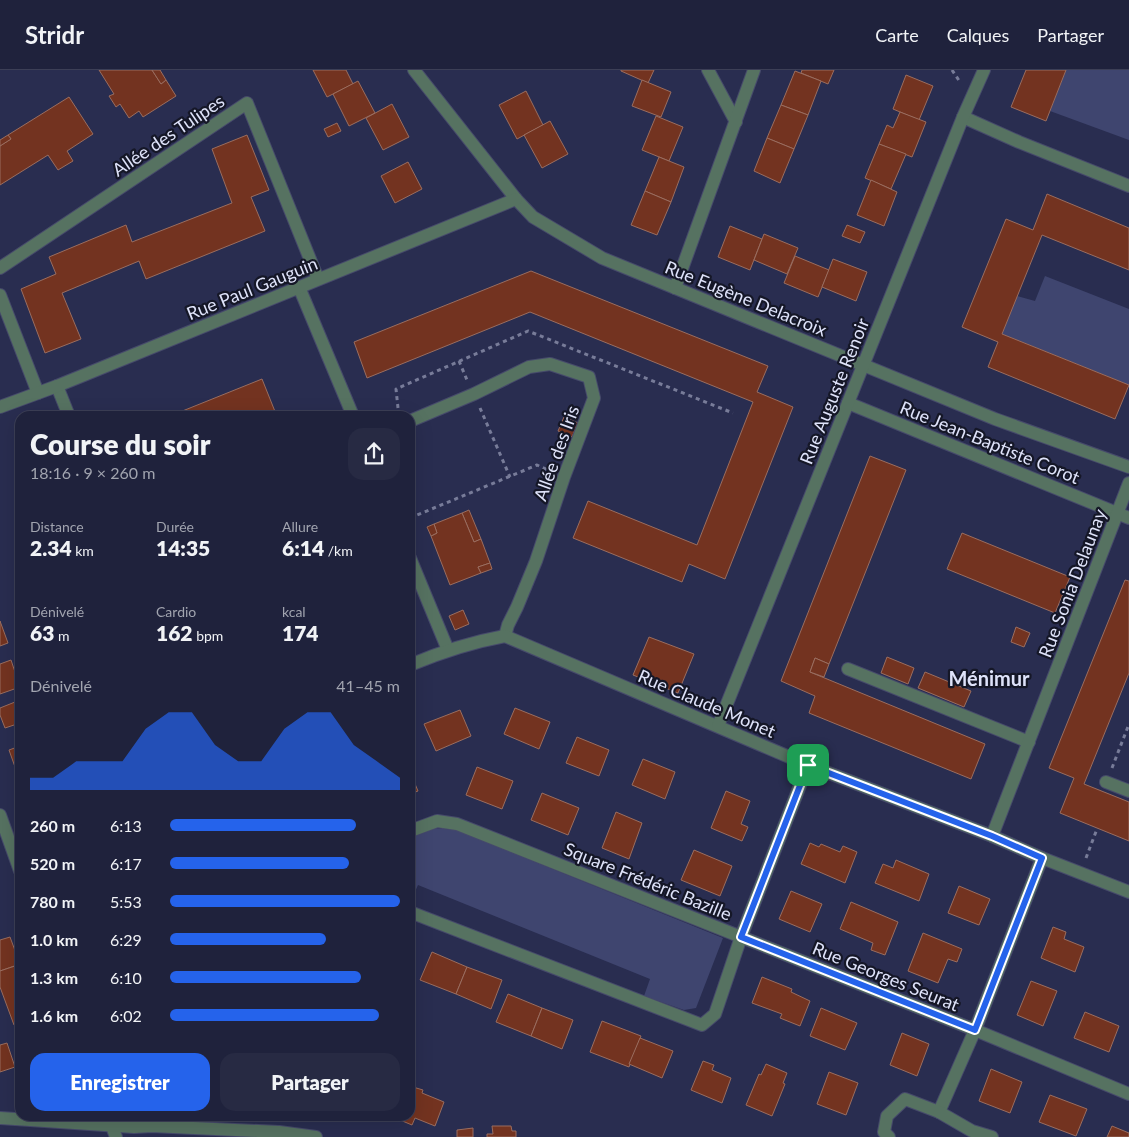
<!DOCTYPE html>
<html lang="fr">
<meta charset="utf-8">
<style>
body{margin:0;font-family:Lato,sans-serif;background:#272a43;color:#f1f3f6;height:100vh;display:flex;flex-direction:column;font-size:19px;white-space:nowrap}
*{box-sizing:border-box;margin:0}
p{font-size:16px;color:#a1a4af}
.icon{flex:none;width:28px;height:28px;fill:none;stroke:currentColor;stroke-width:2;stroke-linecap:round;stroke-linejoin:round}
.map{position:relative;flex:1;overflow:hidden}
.sheet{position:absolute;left:15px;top:341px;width:400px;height:710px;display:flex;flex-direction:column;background:#1f223c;border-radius:15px;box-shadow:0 5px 20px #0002,0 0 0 1px #3c3f56}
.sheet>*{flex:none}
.pin{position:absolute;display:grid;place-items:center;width:42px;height:42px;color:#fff;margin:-21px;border-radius:10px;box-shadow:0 2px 8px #0006}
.round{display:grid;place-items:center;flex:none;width:52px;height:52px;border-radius:15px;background:#272a43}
.headline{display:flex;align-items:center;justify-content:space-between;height:85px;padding:0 15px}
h1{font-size:28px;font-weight:800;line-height:38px}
.stats{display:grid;grid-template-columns:repeat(3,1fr);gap:8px;height:85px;padding:5px 15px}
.stats div{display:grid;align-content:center}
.stats b{font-size:21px;font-weight:800}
.stats small{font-size:14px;font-weight:400}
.stats p{font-size:14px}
.chart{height:140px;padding:10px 15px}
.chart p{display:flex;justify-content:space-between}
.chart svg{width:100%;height:90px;margin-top:5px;fill:#2563eb;opacity:.7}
.primary-button{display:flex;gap:10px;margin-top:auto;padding:10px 15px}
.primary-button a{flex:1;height:58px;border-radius:15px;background:#2563eb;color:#fff;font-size:20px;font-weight:800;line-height:58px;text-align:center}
.primary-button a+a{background:#272a43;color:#f1f3f6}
ul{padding:0 15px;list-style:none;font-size:16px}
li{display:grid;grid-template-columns:80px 60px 1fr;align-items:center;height:38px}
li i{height:12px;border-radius:6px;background:#2563eb}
header{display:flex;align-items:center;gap:30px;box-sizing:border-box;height:70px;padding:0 25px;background:#1f223c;border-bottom:1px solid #3c3f56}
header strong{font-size:24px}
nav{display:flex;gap:28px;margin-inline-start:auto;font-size:18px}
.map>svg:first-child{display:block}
.green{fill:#3f456f}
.building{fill:#733320;stroke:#9a6d5f}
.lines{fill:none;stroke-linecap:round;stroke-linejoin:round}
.minor-casing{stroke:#464a6b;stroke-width:14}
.path{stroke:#787c99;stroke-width:3;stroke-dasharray:4 4;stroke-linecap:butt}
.minor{stroke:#567261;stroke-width:12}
.route-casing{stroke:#fff;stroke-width:10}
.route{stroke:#2563eb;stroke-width:6}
.labels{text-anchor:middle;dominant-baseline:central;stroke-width:4.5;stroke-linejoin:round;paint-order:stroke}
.street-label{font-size:18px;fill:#dfe3fa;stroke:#151727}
.quarter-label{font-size:20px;font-weight:bold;fill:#dfe3fa;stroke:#151727}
</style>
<header>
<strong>Stridr</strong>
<nav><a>Carte</a><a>Calques</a><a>Partager</a></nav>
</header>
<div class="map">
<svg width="1129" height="1067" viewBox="0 0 1129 1067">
<rect width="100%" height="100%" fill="#292d50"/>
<g class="green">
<polygon points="1066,0 1129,0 1129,70 1050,41"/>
<polygon points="1045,206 1129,239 1129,315 1002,264 1017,226 1035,231"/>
<polygon points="434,758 456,760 723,868 696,938 684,940 644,926 650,909 418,815 410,833 410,768"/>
</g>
<g class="building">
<polygon points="99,0 152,0 161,14 166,10 176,26 143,47 139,41 129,48 120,34 116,37 109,26 114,24"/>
<polygon points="152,0 160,0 166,10 161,14"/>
<polygon points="313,0 346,0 353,14 327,27"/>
<polygon points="621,0 654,0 648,13 621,1"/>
<polygon points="802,0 834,0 828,14 801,3"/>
<polygon points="1026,0 1066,0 1046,51 1011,37"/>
<polygon points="795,1 821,11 808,45 781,35"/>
<polygon points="906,5 933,16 919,50 893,39"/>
<polygon points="642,10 671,22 661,47 632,36"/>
<polygon points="358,11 375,43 349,56 333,24"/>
<polygon points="526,21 543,55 517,69 499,35"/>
<polygon points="69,27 93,64 67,81 73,91 58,100 48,85 0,115 0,76 11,69 8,65"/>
<polygon points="392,34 409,67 383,80 366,48"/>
<polygon points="781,35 808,45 794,79 767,68"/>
<polygon points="900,42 926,52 912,87 879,74 887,55 893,58"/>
<polygon points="656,46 683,57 669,91 642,80"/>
<polygon points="550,51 568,84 542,98 524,65"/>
<polygon points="337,53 341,61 328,67 324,59"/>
<polygon points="8,65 11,69 0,76 0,70"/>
<polygon points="247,65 269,120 251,127 265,161 146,209 139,191 62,223 81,269 45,283 21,219 56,204 49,187 126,155 132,172 232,133 212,79"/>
<polygon points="767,68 794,79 780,113 754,101"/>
<polygon points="879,74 906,84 891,119 865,108"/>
<polygon points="659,87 684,97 671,132 645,121"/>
<polygon points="408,92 422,119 395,133 381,106"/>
<polygon points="871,110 897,122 884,156 857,145"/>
<polygon points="645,121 671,132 657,165 631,155"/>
<polygon points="1047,124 1129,158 1129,200 1042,165 1002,264 1129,315 1115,349 988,297 998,272 962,257 1006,149 1033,160"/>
<polygon points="847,155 865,162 860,173 842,166"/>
<polygon points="730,156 762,169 750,200 718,187"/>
<polygon points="764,164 798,178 787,204 754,190"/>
<polygon points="795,186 829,200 818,227 784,213"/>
<polygon points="833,189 867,202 856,231 822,217"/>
<polygon points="531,201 768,296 757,322 793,337 725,509 689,494 682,512 573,468 588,431 697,475 753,332 530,242 367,308 354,272"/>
<polygon points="262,309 276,344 270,346 170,346"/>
<polygon points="564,347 578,353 572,367 558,361"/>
<polygon points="870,386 906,400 829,594 815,588 810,602 985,674 971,709 809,643 815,626 781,611"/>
<polygon points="469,440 481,469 474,472 462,443"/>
<polygon points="462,443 474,472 481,469 490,493 478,497 481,503 450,515 431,466 437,463 434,454"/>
<polygon points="434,454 437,463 431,466 427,457"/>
<polygon points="962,463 1070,507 1055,543 947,499"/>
<polygon points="490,493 492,499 481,503 478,497"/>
<polygon points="1125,510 1129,511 1129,603 1084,714 1129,732 1129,771 1060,743 1074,708 1049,698"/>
<polygon points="463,540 469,554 455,560 449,546"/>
<polygon points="0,551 8,573 0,576"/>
<polygon points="1016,557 1030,563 1024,577 1011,572"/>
<polygon points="649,567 694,584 678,623 633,605"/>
<polygon points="887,587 914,598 908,614 881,603"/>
<polygon points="815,588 829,594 824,607 810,602"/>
<polygon points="11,590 20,617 0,624 0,594"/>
<polygon points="925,602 971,621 964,637 918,618"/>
<polygon points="20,630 20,653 5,658 0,645 0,638"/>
<polygon points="515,638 550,652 539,679 504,664"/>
<polygon points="460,640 471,666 436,681 424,654"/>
<polygon points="577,667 609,680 599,706 566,693"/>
<polygon points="20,676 20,711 9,680"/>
<polygon points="643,689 675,702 665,729 632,715"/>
<polygon points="477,697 513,711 502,739 466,725"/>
<polygon points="410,702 418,721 410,724"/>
<polygon points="726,721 750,731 741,754 748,757 742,771 711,758"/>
<polygon points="542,723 579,738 568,765 531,750"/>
<polygon points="616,742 642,753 629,789 602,778"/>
<polygon points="810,773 819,777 821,774 840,782 843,776 857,782 845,813 801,794"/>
<polygon points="694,780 732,796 720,826 681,810"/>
<polygon points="896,790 929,804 919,831 875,813 883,794 893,798"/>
<polygon points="959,816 990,829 979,855 948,843"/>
<polygon points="791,821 822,834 810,862 779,849"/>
<polygon points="851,832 898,852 885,885 871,880 873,873 840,859"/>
<polygon points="1053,857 1066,862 1064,869 1084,877 1075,902 1041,888"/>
<polygon points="923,863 962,879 957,892 948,889 938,913 908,901"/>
<polygon points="10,867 20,894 0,901 0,870"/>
<polygon points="432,882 467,897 456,924 420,910"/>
<polygon points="15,896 20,914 20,953 14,955 0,917 0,901"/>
<polygon points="467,897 502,910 491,939 456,924"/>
<polygon points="762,907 792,919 791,922 810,931 800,956 780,948 782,944 752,933"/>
<polygon points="1031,911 1057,921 1043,956 1017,945"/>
<polygon points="508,924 542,938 531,966 496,952"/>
<polygon points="542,938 573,950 562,979 531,966"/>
<polygon points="821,938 857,953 845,980 810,966"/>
<polygon points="1085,942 1119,956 1109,982 1074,968"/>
<polygon points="602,951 641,966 629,997 590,982"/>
<polygon points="902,963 929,974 917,1006 890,995"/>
<polygon points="640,968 673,981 662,1008 629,994"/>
<polygon points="7,973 15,997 0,1002 0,975"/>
<polygon points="703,991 714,995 712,1000 731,1008 722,1033 691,1020"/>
<polygon points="766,994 787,1003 783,1013 785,1014 772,1046 746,1035 759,1004 761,1005"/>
<polygon points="991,999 1022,1012 1010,1043 979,1031"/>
<polygon points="829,1002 858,1013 846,1045 817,1034"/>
<polygon points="413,1017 423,1020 422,1023 444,1032 435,1056 415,1048 412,1055 400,1050 402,1046 410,1046 410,1025"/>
<polygon points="1050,1025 1087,1039 1076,1066 1039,1052"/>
<polygon points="492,1056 511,1056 512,1061 516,1061 516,1067 487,1067 487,1064 493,1064"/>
<polygon points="1112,1056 1129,1063 1129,1067 1107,1067"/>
<polygon points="473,1058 473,1067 457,1067 457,1060"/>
</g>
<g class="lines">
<defs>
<g id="minor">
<polyline points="414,0 516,129 533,147 602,188 995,349 1129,397"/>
<polyline points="708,0 736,52"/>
<polyline points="963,47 1019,72 1129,116"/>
<polyline points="0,198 247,33 318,209"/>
<polyline points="299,217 353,346"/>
<polyline points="675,218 754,0"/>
<polyline points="0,225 38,323"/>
<polyline points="57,316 69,346"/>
<polyline points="848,333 1129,448"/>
<polyline points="0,337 57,316 516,129"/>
<polyline points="410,351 474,324 529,297 550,294 589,307 594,328 564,407 536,491 517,537 508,555 505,566"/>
<polyline points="410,488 448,580"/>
<path d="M410 595C441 582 472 572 505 566L808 695 992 766 1042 788 1129 822"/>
<polyline points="848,599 1029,672"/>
<polyline points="718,656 963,47 984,0"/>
<polyline points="1106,712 1129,721"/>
<polyline points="0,745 20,801"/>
<polyline points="410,761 437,751 457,754 975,960 1129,1024"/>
<polyline points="992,766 1129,413"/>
<polyline points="410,842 702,955 715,944 741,867 808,695"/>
<polyline points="939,1042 975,960 1042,788"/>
<polyline points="108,1046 116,1067"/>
<polyline points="0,1048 134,1057 152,1056 279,1062 316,1067"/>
<polyline points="889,1067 884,1062 887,1046 905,1029 939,1042 972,1061 992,1067"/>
</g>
</defs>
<use href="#minor" class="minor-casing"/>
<g class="path">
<polyline points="952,0 960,12"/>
<polyline points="459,291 467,310"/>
<polyline points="398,338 396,319 528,261 733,343"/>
<polyline points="480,338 510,407"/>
<polyline points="410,448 537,395 550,401"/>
<polyline points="1112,698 1129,654"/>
<polyline points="1086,788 1097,759"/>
</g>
<use href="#minor" class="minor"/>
</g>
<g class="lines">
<defs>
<polygon id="route" points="808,695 992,766 1042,788 975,960 741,867"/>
</defs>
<use href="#route" class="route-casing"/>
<use href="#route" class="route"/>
</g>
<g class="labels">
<g class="street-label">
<text transform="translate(168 65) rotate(-34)">Allée des Tulipes</text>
<text transform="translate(252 218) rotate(-22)">Rue Paul Gauguin</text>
<text transform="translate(746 228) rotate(22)">Rue Eugène Delacroix</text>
<text transform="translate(834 321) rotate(-68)">Rue Auguste Renoir</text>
<text transform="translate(990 372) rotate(22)">Rue Jean-Baptiste Corot</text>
<text transform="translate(556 383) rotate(-70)">Allée des Iris</text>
<text transform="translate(1072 513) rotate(-69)">Rue Sonia Delaunay</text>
<text transform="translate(707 633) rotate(23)">Rue Claude Monet</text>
<text transform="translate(648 811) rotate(22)">Square Frédéric Bazille</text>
<text transform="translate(886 906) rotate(22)">Rue Georges Seurat</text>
</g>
<g class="quarter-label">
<text x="989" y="608">Ménimur</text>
</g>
</g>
</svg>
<div class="pin" style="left:808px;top:695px;background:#1e9e55"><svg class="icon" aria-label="arrive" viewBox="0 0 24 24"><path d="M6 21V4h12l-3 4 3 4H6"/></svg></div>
<section class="sheet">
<div class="headline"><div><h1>Course du soir</h1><p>18:16 · 9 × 260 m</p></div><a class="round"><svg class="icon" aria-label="share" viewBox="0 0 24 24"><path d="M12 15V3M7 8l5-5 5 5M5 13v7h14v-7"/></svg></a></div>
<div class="stats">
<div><p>Distance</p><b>2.34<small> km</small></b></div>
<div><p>Durée</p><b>14:35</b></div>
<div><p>Allure</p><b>6:14<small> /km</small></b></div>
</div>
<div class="stats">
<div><p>Dénivelé</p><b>63<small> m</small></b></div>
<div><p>Cardio</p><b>162<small> bpm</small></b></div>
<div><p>kcal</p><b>174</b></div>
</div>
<div class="chart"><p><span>Dénivelé</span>41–45 m</p>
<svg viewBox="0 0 160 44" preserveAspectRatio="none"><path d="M0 44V38L10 38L20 30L30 30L40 30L50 14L60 6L70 6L80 22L90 30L100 30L110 14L120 6L130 6L140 22L150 30L160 38V44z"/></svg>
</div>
<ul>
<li><b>260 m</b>6:13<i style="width:81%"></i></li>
<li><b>520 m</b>6:17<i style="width:78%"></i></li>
<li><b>780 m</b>5:53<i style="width:100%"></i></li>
<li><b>1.0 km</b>6:29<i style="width:68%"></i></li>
<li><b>1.3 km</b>6:10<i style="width:83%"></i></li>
<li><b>1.6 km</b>6:02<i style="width:91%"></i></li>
</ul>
<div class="primary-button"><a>Enregistrer</a><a>Partager</a></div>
</section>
</div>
